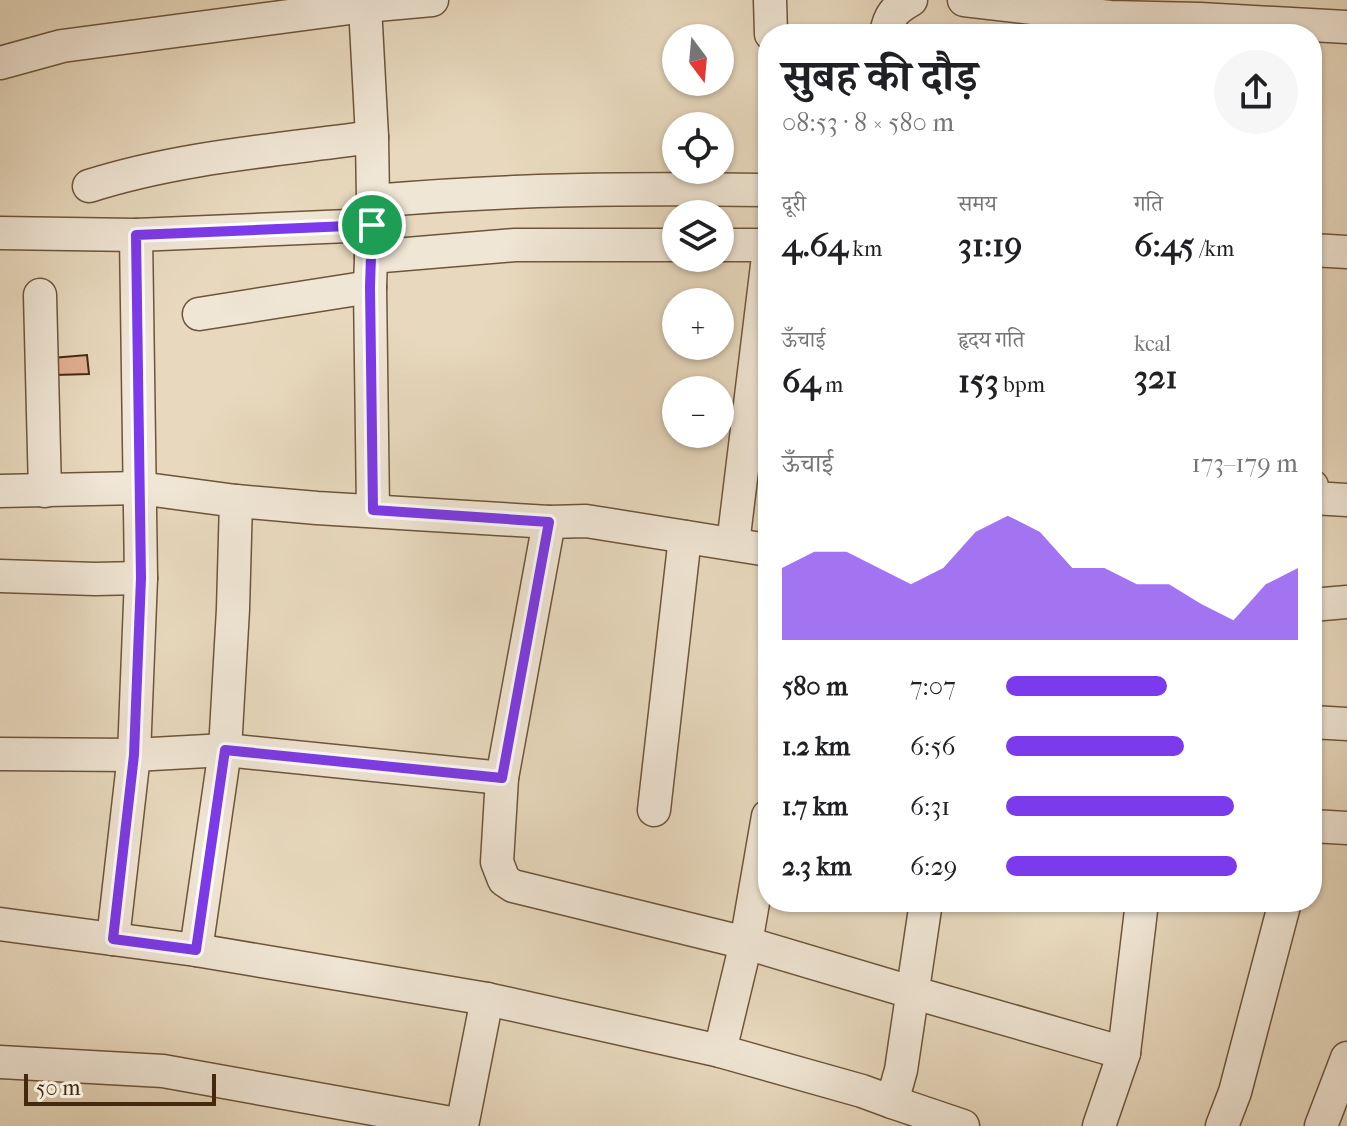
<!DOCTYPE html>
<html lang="hi">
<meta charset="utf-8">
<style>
body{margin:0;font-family:"IM FELL French Canon","Noto Serif Devanagari",serif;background:#f6f6f6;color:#202124;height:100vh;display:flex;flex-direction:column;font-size:30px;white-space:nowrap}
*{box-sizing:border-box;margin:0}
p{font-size:26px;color:#757577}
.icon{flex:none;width:44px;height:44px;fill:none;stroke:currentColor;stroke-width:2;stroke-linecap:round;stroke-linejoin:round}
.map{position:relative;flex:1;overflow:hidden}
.drawer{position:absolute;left:758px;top:24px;width:564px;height:888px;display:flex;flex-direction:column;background:#fff;border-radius:32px;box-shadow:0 2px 6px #0004}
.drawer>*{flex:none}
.needle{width:52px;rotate:164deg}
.buttons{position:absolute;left:662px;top:24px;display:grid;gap:16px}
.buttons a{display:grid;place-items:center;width:72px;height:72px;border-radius:50%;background:#fff;box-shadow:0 2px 6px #0004;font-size:40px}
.scale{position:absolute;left:24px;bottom:20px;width:192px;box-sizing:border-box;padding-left:8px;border:4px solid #45290e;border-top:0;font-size:22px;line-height:28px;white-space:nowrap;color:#45290e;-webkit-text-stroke:6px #f0e6d5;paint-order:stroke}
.pin{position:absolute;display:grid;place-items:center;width:68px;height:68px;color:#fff;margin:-34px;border:4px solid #fff;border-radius:50%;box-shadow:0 2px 8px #0007}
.round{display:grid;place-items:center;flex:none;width:84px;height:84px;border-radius:42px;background:#f6f6f6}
.head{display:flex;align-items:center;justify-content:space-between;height:136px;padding:0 24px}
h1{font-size:44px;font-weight:700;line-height:60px}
.metrics{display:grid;grid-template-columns:repeat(3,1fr);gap:12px;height:136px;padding:8px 24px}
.metrics div{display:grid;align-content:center}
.metrics b{font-size:34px;font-weight:700}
.metrics small{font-size:22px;font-weight:400}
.metrics p{font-size:22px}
.chart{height:224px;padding:16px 24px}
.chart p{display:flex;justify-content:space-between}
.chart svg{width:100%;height:144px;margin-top:8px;fill:#7c3aed;opacity:.7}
ul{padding:0 24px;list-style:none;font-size:26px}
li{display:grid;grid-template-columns:128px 96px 1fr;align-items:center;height:60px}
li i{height:20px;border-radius:10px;background:#7c3aed}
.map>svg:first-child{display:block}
.building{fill:#e1b093;stroke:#45290e;stroke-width:2}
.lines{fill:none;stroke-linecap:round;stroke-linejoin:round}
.minor-casing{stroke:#6e553a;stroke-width:35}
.minor{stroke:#f0e6d5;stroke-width:32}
.route-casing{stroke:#fff;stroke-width:16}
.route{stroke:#7c3aed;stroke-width:10}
</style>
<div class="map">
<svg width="1347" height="1126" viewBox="0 0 1347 1126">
<rect width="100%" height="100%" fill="#e8d9be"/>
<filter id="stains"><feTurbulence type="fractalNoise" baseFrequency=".0025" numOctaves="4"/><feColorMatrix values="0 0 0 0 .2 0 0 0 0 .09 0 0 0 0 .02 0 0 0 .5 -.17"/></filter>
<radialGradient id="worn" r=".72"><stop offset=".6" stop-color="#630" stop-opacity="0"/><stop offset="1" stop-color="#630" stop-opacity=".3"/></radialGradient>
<polygon class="building" points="87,355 89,374 55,375 52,358"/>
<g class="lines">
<defs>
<g id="minor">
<polyline points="770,0 771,34"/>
<polyline points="964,0 1110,17 1200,19 1347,27"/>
<polyline points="365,6 372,137 373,201 370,287 373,510"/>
<path d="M886 34C889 15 895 9 911 0"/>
<polyline points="0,63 62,46 365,6 432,0"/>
<path d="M89 186C180 157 278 150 372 137"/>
<path d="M373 201C504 189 636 188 768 190"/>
<polyline points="0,233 136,235 372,225"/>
<polyline points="720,245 768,245"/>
<polyline points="1312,250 1347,252"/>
<polyline points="371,257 515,245 676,245"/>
<polyline points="40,295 45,491"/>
<polyline points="199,314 370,287"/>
<polyline points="1312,486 1313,498 1347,500"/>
<polyline points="0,491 139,488 236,501 317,508 549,522 586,521 768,550"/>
<polyline points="549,522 502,778 497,862 504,880 513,886 746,943 911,992 1124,1053"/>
<polyline points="733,544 768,257"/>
<polyline points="0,576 95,579 141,578"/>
<polyline points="1312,605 1347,602"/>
<polyline points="1312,722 1347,724"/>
<polyline points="0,754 134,755 225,750 502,778"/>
<polyline points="654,810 685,537"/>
<polyline points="1312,826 1347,828"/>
<polyline points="0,924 196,950 487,999 720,1051 862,1091 892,1102 901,1070 926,902"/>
<polyline points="113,939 134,755 141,578 136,235"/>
<polyline points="196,950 225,750 233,609 236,501"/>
<polyline points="720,1051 746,943 768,816"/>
<polyline points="0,1062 163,1071 462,1125"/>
<polyline points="892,1102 963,1126"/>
<polyline points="462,1126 487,999"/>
<polyline points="1099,1126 1124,1053 1142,902"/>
<polyline points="1222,1126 1235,1092 1285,902"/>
<polyline points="1321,1126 1347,1058"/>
</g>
</defs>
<use href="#minor" class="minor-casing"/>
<use href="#minor" class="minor"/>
</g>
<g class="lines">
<defs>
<polygon id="route" points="372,225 370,287 373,510 549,522 502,778 225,750 196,950 113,939 134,755 141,578 136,235"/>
</defs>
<use href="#route" class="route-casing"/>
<use href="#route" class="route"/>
</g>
<rect width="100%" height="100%" filter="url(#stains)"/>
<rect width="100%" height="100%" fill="url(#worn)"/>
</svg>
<div class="buttons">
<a><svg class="needle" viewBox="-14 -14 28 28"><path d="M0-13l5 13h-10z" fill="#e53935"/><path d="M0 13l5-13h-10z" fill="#757577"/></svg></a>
<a><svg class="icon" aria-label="locate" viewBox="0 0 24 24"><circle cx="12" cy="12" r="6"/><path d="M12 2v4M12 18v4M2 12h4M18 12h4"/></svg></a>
<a><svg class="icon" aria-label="layers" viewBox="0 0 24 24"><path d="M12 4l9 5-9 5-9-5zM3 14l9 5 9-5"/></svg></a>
<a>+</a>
<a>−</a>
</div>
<div class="scale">50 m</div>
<div class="pin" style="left:372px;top:225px;background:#1e9e55"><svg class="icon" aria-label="arrive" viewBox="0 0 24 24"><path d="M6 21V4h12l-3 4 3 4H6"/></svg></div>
<section class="drawer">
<div class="head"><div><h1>सुबह की दौड़</h1><p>08:53 · 8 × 580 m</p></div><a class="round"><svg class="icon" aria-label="share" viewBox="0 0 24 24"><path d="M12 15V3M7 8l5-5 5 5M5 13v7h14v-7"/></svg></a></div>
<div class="metrics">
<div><p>दूरी</p><b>4.64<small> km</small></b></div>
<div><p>समय</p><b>31:19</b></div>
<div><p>गति</p><b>6:45<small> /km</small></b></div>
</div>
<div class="metrics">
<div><p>ऊँचाई</p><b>64<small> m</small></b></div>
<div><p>हृदय गति</p><b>153<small> bpm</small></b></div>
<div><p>kcal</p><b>321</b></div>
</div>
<div class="chart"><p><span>ऊँचाई</span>173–179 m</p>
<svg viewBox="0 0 160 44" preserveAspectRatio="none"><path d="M0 44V22L10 17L20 17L30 22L40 27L50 22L60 11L70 6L80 11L90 22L100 22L110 27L120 27L130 33L140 38L150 27L160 22V44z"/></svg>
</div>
<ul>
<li><b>580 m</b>7:07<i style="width:55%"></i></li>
<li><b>1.2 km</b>6:56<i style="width:61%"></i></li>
<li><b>1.7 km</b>6:31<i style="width:78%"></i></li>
<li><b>2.3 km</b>6:29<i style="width:79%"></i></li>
</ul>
</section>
</div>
